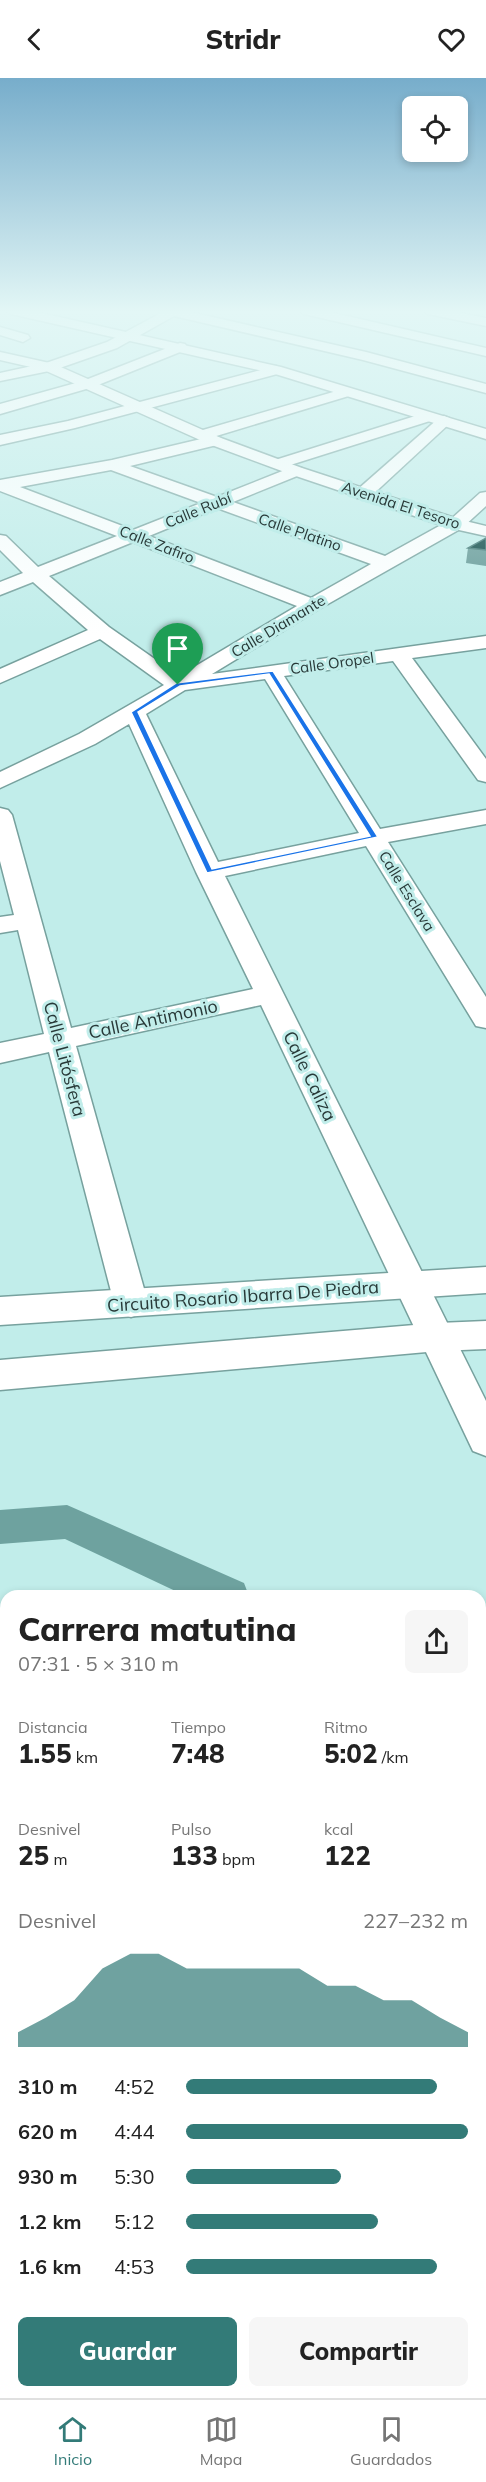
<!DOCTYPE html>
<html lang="es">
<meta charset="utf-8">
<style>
body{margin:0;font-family:Mulish,sans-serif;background:#f6f6f6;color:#222;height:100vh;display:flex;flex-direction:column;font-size:22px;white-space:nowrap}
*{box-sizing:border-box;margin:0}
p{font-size:20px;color:#767676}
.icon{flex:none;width:33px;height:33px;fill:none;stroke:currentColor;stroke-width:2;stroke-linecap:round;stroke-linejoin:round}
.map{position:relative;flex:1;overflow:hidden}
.details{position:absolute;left:0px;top:1512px;width:486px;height:808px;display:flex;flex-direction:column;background:#fff;border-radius:18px 18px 0 0;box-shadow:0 3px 9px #0003}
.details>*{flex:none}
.buttons{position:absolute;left:402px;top:18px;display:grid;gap:12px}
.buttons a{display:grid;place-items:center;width:66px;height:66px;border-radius:9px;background:#fff;box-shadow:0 3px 9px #0003;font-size:30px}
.pin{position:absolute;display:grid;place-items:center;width:51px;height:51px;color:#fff;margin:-62px -26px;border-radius:50% 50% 50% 0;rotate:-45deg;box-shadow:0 0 6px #0007}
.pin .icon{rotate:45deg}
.round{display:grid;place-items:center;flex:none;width:63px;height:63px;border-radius:9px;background:#f6f6f6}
.headline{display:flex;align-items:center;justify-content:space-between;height:102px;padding:0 18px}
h1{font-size:33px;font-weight:800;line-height:45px}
.metrics{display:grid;grid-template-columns:repeat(3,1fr);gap:9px;height:102px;padding:6px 18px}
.metrics div{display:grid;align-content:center}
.metrics b{font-size:26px;font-weight:800}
.metrics small{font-size:16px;font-weight:400}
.metrics p{font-size:16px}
.chart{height:168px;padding:12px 18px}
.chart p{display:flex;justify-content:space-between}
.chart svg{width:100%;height:108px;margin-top:6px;fill:#337b78;opacity:.7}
.primary-button{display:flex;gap:12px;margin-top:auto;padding:12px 18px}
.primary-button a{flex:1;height:69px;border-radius:9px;background:#337b78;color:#fff;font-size:24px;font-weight:800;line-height:69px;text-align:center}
.primary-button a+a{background:#f6f6f6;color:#222}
ul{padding:0 18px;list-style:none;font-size:20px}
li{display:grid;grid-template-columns:96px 72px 1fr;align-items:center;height:45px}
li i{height:15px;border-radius:8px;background:#337b78}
header{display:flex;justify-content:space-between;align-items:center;height:78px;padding:0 18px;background:#fff;font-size:27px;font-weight:800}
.dock{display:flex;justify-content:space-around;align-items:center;height:84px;border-top:2px solid #e0e0e0;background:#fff;font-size:16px;color:#767676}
.dock a{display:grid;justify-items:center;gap:3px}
.dock .on{color:#337b78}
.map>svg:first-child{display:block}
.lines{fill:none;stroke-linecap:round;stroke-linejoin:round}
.canal{fill:#6ea29f;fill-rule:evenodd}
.minor-casing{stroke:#77a19e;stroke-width:3}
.major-casing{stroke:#77a19e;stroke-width:3}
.minor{fill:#fff;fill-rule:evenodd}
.major{fill:#fff;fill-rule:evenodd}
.wall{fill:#629694}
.building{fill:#043f3d;stroke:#3d7371;stroke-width:1.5}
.route{fill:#1a73e8;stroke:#fff;stroke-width:1.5;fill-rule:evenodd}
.labels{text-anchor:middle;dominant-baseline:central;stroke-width:6;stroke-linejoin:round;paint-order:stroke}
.far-street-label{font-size:15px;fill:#283938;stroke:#c1edea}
.street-label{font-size:18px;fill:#283938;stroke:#c1edea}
</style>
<header><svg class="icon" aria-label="back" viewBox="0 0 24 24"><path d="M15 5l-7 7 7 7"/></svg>Stridr<svg class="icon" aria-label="heart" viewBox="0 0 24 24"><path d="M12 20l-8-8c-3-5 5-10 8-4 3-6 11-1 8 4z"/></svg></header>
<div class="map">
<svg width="486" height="2320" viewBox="0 0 486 2320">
<rect width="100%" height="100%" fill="#c1edea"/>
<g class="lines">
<g class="canal">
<polygon points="67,1427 244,1505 249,1518 186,1518 65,1461 0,1466 0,1432"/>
<polygon points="480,1563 486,1565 486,1605 480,1603"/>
</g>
<defs>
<g id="minor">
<polygon points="158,232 182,232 366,274 486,306 486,315 363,282 174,238 117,270 54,292 0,303 0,295 46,285 107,264 161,235"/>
<polygon points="298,232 321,232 486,270 486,278 304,236"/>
<polygon points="422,232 447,232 486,240 486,248 428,236"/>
<polygon points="0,249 28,257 30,260 23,264 0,257"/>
<polygon points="180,265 185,266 187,269 185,272 93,309 0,336 0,326 83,303"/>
<polygon points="276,288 283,292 281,295 75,350 0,367 0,357 68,343"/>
<path d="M347 310 354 314 352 317 213 359 221 360 223 363 221 366 130 388 217 419 290 390H302L304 393 302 396 233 424 385 478 450 442 480 415 486 414V428L462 450 319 531 212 596 486 558V570L412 580 486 681V704L478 702 393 583 284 598 380 751 486 732V746L388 764 486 919V950L476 948 366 768 225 798 486 1323V1378L473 1373 261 927 76 968 148 1225 143 1235 131 1239 119 1235 114 1225 49 974 0 985V965L44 956 18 852 0 855V839L14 837 0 783V730L8 732 12 737 71 950 253 911 196 794 129 646 95 666 0 710V694L79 656 164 607 100 561 0 605V591L88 552 33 504 0 517V504L23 495 0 472V457L6 458 38 489 117 458 0 413V402L112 382 201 361 194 357 196 354ZM111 392 201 425 133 452 20 409ZM217 430 371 486 311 520 149 458ZM133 464 297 528 179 598 109 549 49 498ZM265 601 359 755 218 784 146 636 185 612Z"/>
<polygon points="428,334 436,339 433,342 284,389 278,391 270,386 272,383"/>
<polygon points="444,338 449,340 452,343 449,346 369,420 357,420 355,416 357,412 439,340"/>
<polygon points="486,1840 486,1889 480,1891 480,1842"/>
<polygon points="0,1958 6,1960 6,2060 0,2063"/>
<polygon points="6,2090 6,2144 0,2147 0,2093"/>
<rect x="94" y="2314" width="58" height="6"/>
<polygon points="175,2314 233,2314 234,2320 176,2320"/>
</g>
<g id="major">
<polygon points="5,232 28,232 281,289 486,351 486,361 272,295 11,236"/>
<polygon points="0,274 54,286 221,360 302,390 461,442 486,448 486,458 450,450 290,396 209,366 44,292 0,282"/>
<polygon points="486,1189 486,1215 0,1247 0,1219"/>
<polygon points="486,1243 486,1271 438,1273 0,1312 0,1282 438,1245"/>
</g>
</defs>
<use href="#minor" class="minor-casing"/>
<use href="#major" class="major-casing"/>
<use href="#minor" class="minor"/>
<use href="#major" class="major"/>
</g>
<polygon class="wall" points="486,460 486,488 466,485 468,470"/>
<polygon class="building" points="486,460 486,472 468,470"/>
<linearGradient id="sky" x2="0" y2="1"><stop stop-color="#77adcb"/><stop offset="0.42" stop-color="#e3f7f6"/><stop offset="1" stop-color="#e3f7f6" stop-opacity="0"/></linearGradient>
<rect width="486" height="557" fill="url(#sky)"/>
<path class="route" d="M273 593 378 759 207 795 131 634 176 605ZM269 596 370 758 212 791 138 634 180 608Z"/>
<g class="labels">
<g class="far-street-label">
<text transform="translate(401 427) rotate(18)">Avenida El Tesoro</text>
<text transform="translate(198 432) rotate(-22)">Calle Rubí</text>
<text transform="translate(300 454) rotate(19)">Calle Platino</text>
<text transform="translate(157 466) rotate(21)">Calle Zafiro</text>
<text transform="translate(278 548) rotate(-31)">Calle Diamante</text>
<text transform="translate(332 585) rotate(-8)">Calle Oropel</text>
<text transform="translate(407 813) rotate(58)">Calle Esclava</text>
</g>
<g class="street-label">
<text transform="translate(153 941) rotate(-12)">Calle Antimonio</text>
<text transform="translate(65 981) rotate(75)">Calle Litósfera</text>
<text transform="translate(310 998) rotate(64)">Calle Caliza</text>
<text transform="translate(243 1218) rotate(-4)">Circuito Rosario Ibarra De Piedra</text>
</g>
</g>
</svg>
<div class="buttons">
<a><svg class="icon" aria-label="locate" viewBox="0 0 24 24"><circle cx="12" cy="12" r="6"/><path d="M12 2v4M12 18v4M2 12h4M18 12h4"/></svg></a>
</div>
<div class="pin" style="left:178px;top:607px;background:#1e9e55"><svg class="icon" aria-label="arrive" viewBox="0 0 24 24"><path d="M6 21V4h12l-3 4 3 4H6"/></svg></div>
<section class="details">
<div class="headline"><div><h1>Carrera matutina</h1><p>07:31 · 5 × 310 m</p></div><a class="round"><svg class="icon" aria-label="share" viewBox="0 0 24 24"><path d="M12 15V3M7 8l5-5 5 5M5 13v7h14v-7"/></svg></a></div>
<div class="metrics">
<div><p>Distancia</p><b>1.55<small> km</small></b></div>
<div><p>Tiempo</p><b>7:48</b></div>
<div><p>Ritmo</p><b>5:02<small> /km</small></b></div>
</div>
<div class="metrics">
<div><p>Desnivel</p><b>25<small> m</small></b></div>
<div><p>Pulso</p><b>133<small> bpm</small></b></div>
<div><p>kcal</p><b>122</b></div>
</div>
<div class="chart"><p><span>Desnivel</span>227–232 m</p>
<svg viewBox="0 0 160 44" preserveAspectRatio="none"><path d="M0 44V38L10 32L20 25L30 12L40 6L50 6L60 12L70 12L80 12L90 12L100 12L110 19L120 19L130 25L140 25L150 32L160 38V44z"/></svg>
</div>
<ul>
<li><b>310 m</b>4:52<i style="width:89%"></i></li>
<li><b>620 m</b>4:44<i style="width:100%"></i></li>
<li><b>930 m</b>5:30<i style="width:55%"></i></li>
<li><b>1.2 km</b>5:12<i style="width:68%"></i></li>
<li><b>1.6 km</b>4:53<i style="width:89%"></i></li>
</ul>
<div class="primary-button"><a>Guardar</a><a>Compartir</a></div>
</section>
</div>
<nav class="dock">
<a class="on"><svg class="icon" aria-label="home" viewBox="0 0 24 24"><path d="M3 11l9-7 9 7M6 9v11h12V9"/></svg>Inicio</a>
<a><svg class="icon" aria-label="map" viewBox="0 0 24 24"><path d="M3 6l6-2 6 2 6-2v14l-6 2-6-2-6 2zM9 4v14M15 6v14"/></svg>Mapa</a>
<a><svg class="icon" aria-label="saved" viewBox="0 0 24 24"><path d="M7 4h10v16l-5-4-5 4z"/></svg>Guardados</a>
</nav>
